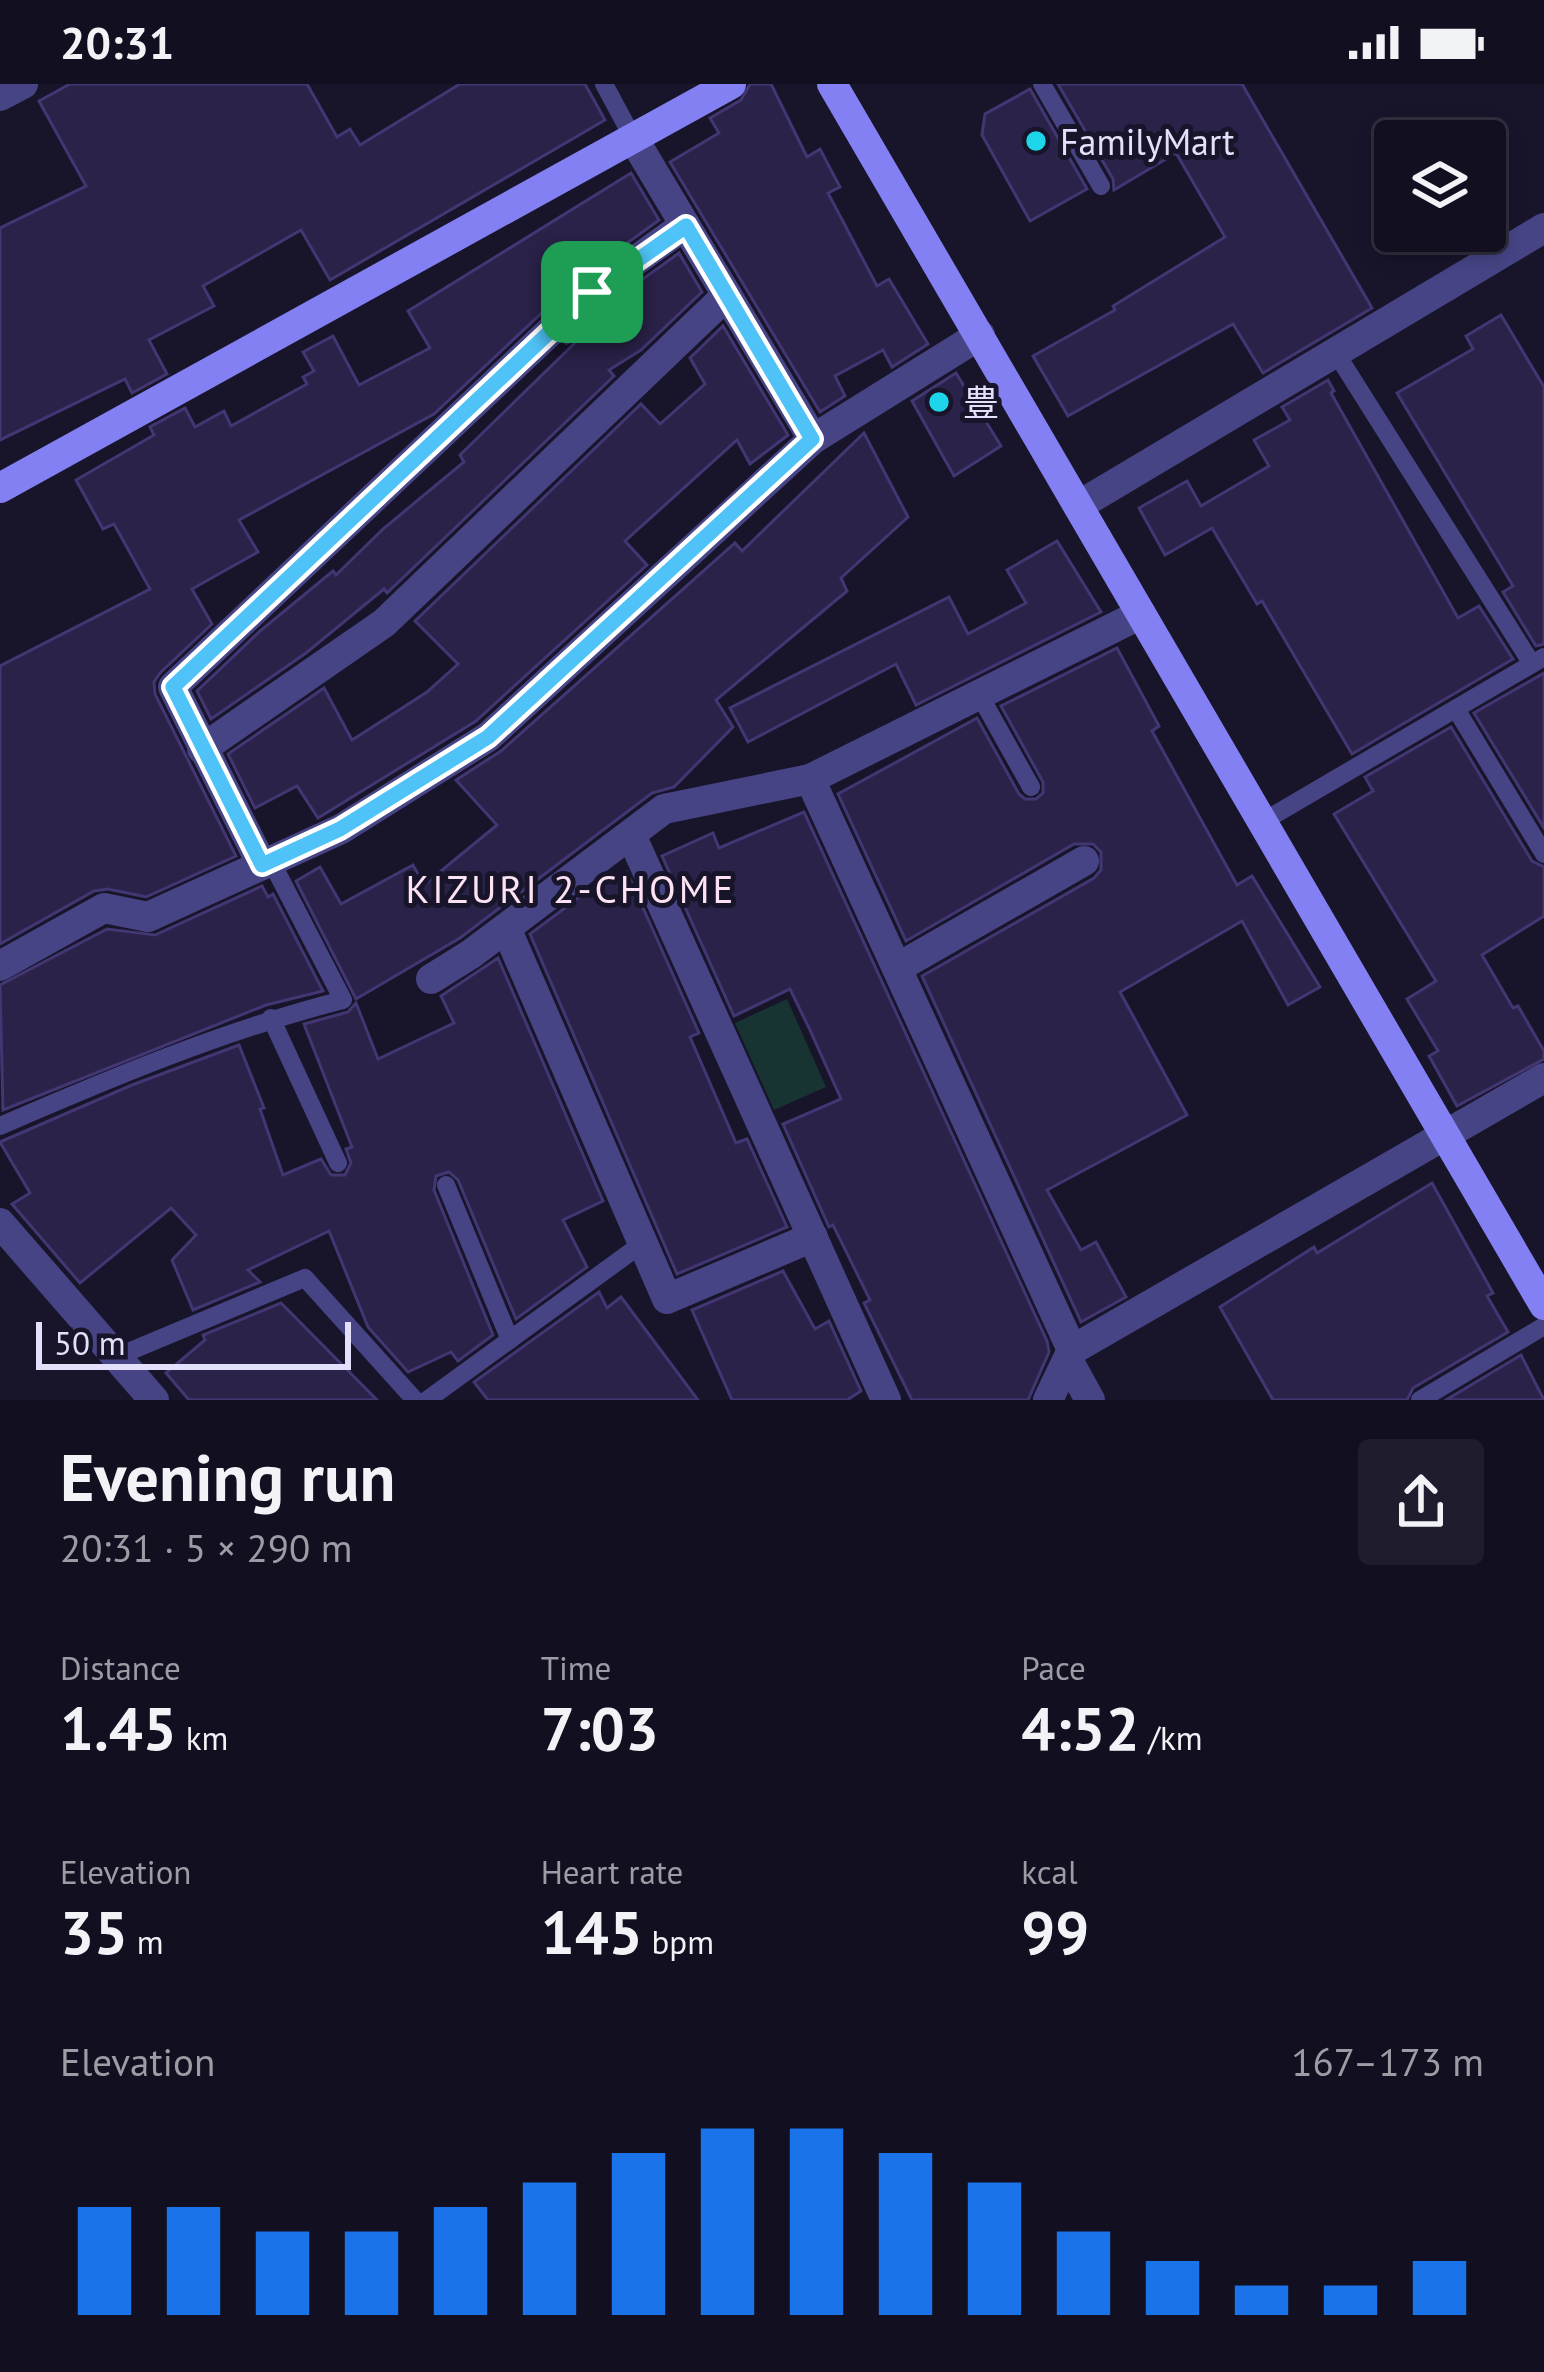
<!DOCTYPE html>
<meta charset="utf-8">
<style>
body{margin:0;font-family:"PT Sans","Noto Sans JP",sans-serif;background:#1f1d2d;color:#f1f3f6;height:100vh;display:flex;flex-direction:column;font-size:45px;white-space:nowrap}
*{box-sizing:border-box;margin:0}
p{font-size:39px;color:#9c9ca5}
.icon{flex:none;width:66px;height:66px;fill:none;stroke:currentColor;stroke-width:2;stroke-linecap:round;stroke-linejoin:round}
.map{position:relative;height:1316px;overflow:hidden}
.details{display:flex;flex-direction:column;background:#120f20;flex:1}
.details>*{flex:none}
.fabs{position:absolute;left:1374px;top:36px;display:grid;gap:24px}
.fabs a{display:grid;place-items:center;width:132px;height:132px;border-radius:12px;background:#120f20;box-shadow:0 6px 18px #0003,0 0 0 3px #312f3e;font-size:60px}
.scale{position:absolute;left:36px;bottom:30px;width:315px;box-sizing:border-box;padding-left:12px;border:6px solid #e3e0fc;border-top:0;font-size:33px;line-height:42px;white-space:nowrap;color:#e3e0fc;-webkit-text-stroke:9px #18142a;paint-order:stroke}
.pin{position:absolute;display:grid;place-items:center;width:102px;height:102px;color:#fff;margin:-51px;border-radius:24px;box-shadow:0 6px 18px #0006}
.round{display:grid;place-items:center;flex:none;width:126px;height:126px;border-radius:12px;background:#1f1d2d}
.overview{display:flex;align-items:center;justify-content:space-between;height:204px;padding:0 60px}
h1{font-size:66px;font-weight:600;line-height:90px}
.metrics{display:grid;grid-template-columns:repeat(3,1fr);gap:18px;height:204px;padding:12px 60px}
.metrics div{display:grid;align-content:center}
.metrics b{font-size:60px;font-weight:600}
.metrics small{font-size:33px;font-weight:400}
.metrics p{font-size:33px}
.chart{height:336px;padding:24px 60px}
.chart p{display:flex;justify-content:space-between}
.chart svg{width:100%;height:216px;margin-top:12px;stroke:#1a73e8;stroke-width:6}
.status{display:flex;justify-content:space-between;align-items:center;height:84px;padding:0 60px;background:#120f20;direction:ltr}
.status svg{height:33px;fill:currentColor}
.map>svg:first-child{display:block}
.green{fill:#173433}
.building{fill:#2a2249;stroke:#423673;stroke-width:3}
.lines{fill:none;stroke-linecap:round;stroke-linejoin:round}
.lane{stroke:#464485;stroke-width:18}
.street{stroke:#464485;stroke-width:30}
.secondary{stroke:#8280f3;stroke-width:30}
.route-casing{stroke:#fff;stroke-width:24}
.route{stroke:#4fc3f7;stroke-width:15}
.poi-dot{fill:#1ed6ea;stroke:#18142a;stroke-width:4.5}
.labels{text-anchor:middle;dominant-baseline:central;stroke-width:10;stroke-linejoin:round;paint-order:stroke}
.poi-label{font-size:36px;fill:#e3e0fc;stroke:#18142a;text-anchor:start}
.neighbourhood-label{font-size:39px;letter-spacing:3px;fill:#fce2f3;stroke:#18142a}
</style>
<div class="status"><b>20:31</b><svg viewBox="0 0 49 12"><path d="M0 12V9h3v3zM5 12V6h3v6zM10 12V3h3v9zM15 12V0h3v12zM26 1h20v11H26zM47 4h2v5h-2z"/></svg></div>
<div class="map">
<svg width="1544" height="1316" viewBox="0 0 1544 1316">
<rect width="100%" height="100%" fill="#18142a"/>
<polygon class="green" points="787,915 826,1003 774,1026 735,939"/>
<g class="building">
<polygon points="70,0 307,0 337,53 350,45 360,61 460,0 585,0 605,36 330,196 301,146 203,202 214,222 149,256 167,290 132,309 125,295 0,356 0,144 86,102 39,17"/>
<polygon points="750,0 771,0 807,73 820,65 840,103 828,109 877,202 889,195 928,260 892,283 883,266 835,292 845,312 820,328 670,78 719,49 710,34 741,16"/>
<polygon points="1058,0 1242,0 1372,224 1263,289 1233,240 1068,332 1033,272 1115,226 1113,222 1225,153 1176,69 1114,106 1113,95"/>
<polygon points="1030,5 1087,105 1030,137 982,51 985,30"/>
<polygon points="631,89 659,136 579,194 434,330 239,436 258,468 192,505 212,540 160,589 154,598 155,610 236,772 146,813 108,805 94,807 0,860 0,582 150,505 114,440 103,445 76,396 154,351 150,343 185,324 195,343 224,327 231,342 307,300 303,293 314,287 303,268 333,252 359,301 430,264 408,227"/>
<polygon points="679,169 702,208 641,266 609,286 614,292 387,509 384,505 306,569 211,635 197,607 260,547 333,487 336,491 383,445 464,378 460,371 581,253 565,260 604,223"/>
<polygon points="1501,231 1544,303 1544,560 1536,562 1503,508 1513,502 1397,309 1473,265 1466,252"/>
<polygon points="723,242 788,351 750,380 737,356 625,457 647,481 476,637 318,734 297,702 255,724 228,670 324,604 352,656 427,608 458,580 415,537 641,320 660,340 705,300 690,274"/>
<polygon points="956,289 1001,362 954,392 912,317"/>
<polygon points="1328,296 1334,307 1331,309 1458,534 1479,522 1513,575 1352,670 1262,517 1257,520 1212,444 1165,471 1139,424 1187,397 1201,422 1269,382 1254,356 1290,336 1282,323"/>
<polygon points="864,349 908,433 841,494 847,507 716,616 733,643 674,703 652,709 460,854 356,915 296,797 320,783 341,820 413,781 424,801 497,741 456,696 501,667 735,459 742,467"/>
<polygon points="1057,457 1101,528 916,621 896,580 748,658 730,624 949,513 968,550 1026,519 1007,486"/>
<polygon points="1117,564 1159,642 1152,647 1237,801 1252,792 1320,903 1288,921 1242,837 1120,908 1187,1031 1047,1106 1081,1166 1096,1158 1126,1213 1081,1238 922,892 1094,794 1101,786 1101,768 1093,760 1074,760 906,857 838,710 977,634 1019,710 1025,715 1036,715 1043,709 1043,698 1001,622"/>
<polygon points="1544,589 1544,744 1474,629"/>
<polygon points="1451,643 1532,777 1544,783 1544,832 1482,871 1513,924 1518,922 1544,967 1544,975 1457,1022 1429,972 1438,967 1407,915 1436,897 1334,730 1373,707 1365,693"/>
<polygon points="804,728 1047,1257 1049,1268 1028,1316 912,1316 864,1219 870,1216 833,1141 829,1143 783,1040 841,1015 809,944 790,905 734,932 662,772 713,749 719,764"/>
<polygon points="627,788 699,949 690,953 736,1059 747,1055 787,1143 677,1190 530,850 589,806"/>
<polygon points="262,802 268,813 273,810 323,907 266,921 3,1026 0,901 107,845 155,851"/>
<polygon points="498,874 603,1117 563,1136 587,1183 516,1235 458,1096 449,1088 436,1092 434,1106 493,1251 458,1277 451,1268 408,1288 368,1243 329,1147 248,1186 260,1198 193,1226 172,1176 196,1151 171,1124 80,1199 12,1120 30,1109 0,1058 132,1001 239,961 264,1024 260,1025 283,1091 321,1075 331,1091 345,1091 351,1079 346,1065 352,1063 304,940 348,928 356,919 378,975 454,939 441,912"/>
<polygon points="1432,1099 1493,1209 1487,1212 1508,1248 1413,1304 1407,1316 1273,1316 1220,1223 1314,1163 1317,1169"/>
<polygon points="783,1187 815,1245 829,1237 861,1307 847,1316 732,1316 692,1226"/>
<polygon points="599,1208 607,1224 621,1213 698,1316 488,1316 474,1298"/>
<polygon points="281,1219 377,1316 189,1316 166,1289 205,1256 203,1251"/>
<polygon points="1521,1271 1544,1316 1446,1316"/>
</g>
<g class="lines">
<g class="lane">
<polyline points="604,0 633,54"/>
<polyline points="1042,0 1101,102"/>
<polyline points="1336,269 1532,580"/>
<polyline points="979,610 1031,703"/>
<polyline points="1456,625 1544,770"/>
<polyline points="1262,738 1544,573"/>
<polyline points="271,934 338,1079"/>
<path d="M0 1042C113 993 225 946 343 916L271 777"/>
<polyline points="446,1101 510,1256"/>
<polyline points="116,1273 305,1194 415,1316"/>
<polyline points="427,1316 643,1159"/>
<polyline points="1420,1316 1544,1242"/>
</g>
<g class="street">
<polyline points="0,12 23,0"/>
<polyline points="633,54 813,355"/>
<polyline points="1078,422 1544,144"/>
<polyline points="202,665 384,539 727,211"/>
<polyline points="810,695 1072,1266"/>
<polyline points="631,751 886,1316"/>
<polyline points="262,781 173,603 592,208 685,141"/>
<polyline points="506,844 667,1215 813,1153"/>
<polyline points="0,882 104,824 148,833 341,745 488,653 813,355 980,251"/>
<polyline points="897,884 1084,777"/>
<polyline points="431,895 471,870 664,725 810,695 1141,530"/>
<polyline points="0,1139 154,1316"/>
<polyline points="1068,1276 1090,1316"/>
<polyline points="1048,1316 1072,1266 1544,994"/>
</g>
<g class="secondary">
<polyline points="832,0 1544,1221"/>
<polyline points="0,404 731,0"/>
</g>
</g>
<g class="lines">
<defs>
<polygon id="route" points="686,142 812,355 488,653 340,745 262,781 173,603 592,208"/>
</defs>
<use href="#route" class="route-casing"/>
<use href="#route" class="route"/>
</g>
<g class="poi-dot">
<circle cx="1036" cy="57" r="12"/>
<circle cx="939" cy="318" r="12"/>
</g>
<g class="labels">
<g class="poi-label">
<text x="1060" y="57">FamilyMart</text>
<text x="963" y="318">豊</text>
</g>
<g class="neighbourhood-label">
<text x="571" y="804">KIZURI 2-CHOME</text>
</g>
</g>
</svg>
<div class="fabs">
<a><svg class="icon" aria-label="layers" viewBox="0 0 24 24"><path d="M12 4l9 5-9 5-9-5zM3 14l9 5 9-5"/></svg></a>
</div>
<div class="scale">50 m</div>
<div class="pin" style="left:592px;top:208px;background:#1e9e55"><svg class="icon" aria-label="arrive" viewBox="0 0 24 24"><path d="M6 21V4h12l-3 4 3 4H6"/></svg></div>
</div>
<section class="details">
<div class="overview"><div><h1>Evening run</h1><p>20:31 · 5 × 290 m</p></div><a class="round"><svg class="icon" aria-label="share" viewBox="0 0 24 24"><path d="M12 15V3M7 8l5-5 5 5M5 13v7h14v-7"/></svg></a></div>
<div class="metrics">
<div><p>Distance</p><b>1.45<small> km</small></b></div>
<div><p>Time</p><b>7:03</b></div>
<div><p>Pace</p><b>4:52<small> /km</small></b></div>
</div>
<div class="metrics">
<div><p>Elevation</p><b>35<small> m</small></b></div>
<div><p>Heart rate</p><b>145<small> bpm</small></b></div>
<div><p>kcal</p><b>99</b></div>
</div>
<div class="chart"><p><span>Elevation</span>167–173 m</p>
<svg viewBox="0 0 160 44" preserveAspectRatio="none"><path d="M5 44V22M15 44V22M25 44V27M35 44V27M45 44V22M55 44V17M65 44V11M75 44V6M85 44V6M95 44V11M105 44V17M115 44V27M125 44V33M135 44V38M145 44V38M155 44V33"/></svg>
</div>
</section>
